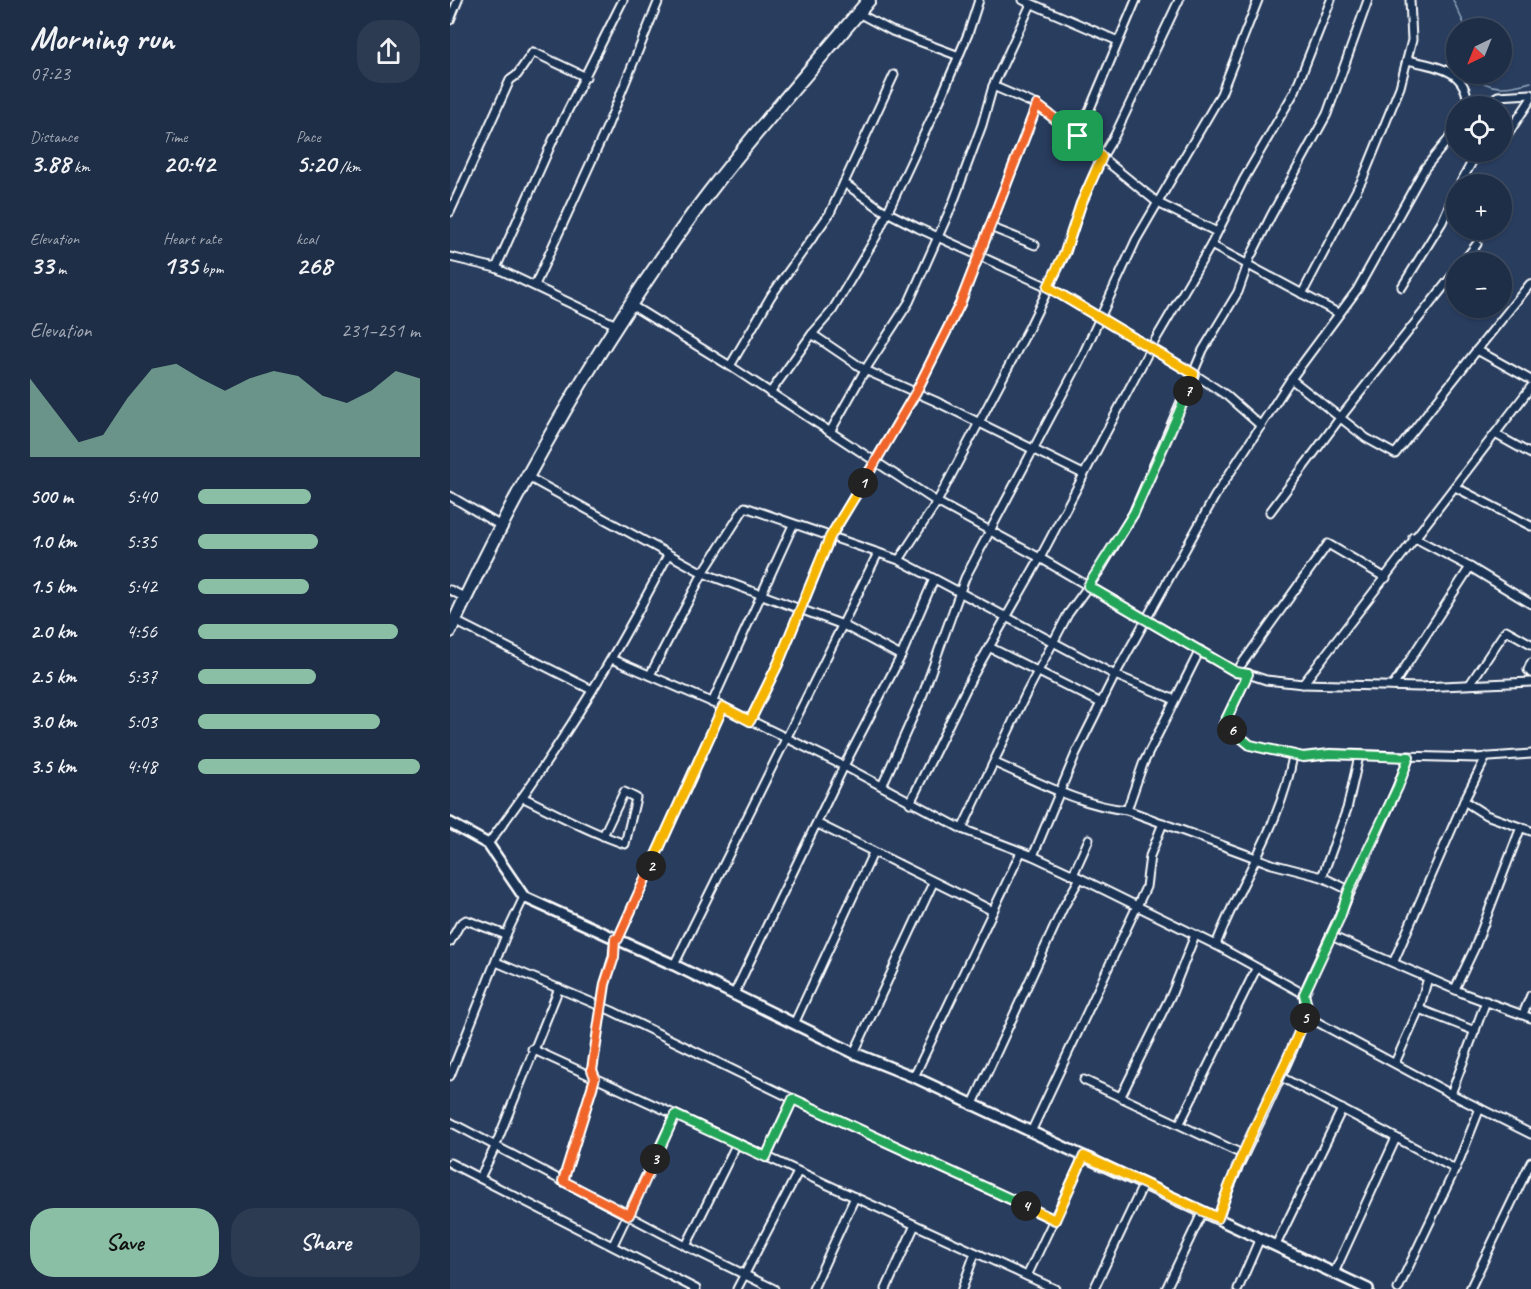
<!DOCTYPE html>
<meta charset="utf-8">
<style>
body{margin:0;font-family:Caveat,sans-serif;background:#2c3a52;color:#f1f3f6;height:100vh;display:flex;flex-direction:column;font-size:22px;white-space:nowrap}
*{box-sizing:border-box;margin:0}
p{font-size:20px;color:#a1a8b4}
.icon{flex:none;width:33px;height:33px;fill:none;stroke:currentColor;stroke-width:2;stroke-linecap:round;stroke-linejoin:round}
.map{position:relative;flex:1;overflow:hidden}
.drawer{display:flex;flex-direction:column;background:#1f2e47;width:450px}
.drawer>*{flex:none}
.needle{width:39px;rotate:223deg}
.buttons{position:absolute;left:996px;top:18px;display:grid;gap:12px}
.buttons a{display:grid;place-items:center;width:66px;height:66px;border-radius:50%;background:#1f2e47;box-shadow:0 2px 4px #0004,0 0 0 2px #3c4a60;font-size:30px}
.pin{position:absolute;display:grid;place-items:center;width:51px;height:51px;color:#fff;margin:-26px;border-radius:12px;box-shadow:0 3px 9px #0006}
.km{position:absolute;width:30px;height:30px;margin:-15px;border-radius:50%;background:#222;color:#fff;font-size:16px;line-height:30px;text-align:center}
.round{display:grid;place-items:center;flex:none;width:63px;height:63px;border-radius:24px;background:#2c3a52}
.head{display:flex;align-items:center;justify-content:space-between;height:102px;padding:0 30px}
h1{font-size:33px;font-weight:700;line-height:45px}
.figures{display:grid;grid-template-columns:repeat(3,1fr);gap:9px;height:102px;padding:6px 30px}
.figures div{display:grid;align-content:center}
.figures b{font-size:26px;font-weight:700}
.figures small{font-size:16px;font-weight:400}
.figures p{font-size:16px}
.chart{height:168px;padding:12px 30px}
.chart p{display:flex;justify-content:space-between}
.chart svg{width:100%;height:108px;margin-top:6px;fill:#8abfa5;opacity:.7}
.action{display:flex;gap:12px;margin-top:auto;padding:12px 30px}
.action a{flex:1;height:69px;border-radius:24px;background:#8abfa5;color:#111;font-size:24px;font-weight:700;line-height:69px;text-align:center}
.action a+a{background:#2c3a52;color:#f1f3f6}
ul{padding:0 30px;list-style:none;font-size:20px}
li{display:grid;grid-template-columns:96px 72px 1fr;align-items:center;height:45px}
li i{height:15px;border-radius:8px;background:#8abfa5}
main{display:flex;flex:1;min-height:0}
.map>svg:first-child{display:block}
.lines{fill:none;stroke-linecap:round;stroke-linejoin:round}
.stream{stroke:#8fa6ba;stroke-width:1.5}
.street-casing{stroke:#fff;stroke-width:11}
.secondary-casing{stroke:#fff;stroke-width:14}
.highway-casing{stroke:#fff;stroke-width:16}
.street{stroke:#1d3557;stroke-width:7}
.secondary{stroke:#1d3557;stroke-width:9}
.highway{stroke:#1d3557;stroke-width:12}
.split-1-casing{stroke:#fff;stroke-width:12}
.split-2-casing{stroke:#fff;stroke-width:12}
.split-3-casing{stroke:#fff;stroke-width:12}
.split-4-casing{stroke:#fff;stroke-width:12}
.split-5-casing{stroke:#fff;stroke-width:12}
.split-6-casing{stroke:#fff;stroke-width:12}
.split-7-casing{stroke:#fff;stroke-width:12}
.split-8-casing{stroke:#fff;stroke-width:12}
.split-1{stroke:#f0652b;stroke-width:8}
.split-2{stroke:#f5b400;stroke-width:8}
.split-3{stroke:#f0652b;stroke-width:8}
.split-4{stroke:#22a559;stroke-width:8}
.split-5{stroke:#f5b400;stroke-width:8}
.split-6{stroke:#22a559;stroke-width:8}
.split-7{stroke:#22a559;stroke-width:8}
.split-8{stroke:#f5b400;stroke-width:8}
</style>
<main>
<section class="drawer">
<div class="head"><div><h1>Morning run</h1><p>07:23</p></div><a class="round"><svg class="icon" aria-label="share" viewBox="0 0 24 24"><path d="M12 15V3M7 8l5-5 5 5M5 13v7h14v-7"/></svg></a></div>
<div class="figures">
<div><p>Distance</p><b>3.88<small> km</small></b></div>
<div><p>Time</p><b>20:42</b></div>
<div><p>Pace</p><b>5:20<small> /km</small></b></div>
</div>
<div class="figures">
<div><p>Elevation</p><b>33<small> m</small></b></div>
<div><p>Heart rate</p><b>135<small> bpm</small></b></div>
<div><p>kcal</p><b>268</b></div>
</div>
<div class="chart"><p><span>Elevation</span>231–251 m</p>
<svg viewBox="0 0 160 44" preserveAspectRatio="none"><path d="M0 44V12L10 25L20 38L30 35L40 20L50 8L60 6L70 12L80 17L90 12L100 9L110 11L120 19L130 22L140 17L150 9L160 12V44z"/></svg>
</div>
<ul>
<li><b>500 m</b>5:40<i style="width:51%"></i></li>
<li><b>1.0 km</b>5:35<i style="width:54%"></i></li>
<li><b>1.5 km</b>5:42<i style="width:50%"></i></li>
<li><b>2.0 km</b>4:56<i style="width:90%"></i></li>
<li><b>2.5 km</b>5:37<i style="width:53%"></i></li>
<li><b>3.0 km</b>5:03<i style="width:82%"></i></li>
<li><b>3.5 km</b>4:48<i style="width:100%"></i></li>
</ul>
<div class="action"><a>Save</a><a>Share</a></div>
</section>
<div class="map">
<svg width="1081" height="1289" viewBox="0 0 1081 1289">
<rect width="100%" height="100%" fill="#293d5f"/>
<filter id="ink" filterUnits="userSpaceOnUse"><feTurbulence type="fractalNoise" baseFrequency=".0167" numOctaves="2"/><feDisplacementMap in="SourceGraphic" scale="12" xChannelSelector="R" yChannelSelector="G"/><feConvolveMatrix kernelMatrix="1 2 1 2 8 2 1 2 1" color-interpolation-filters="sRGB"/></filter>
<g filter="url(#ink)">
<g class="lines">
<g class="stream">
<polyline points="1003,0 1016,28"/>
<path d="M1022 74C1039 92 1059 88 1081 82"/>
</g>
<defs>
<g id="street">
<polyline points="573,0 668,41"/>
<polyline points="408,13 442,31 509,56"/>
<polyline points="0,20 8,0"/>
<path d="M957 60C988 67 1017 69 1018 106"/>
<polyline points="543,86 587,105 708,203 767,232"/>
<polyline points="1031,106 1048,96 1081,94"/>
<polyline points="628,137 686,0"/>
<polyline points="1052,143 1081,99"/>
<polyline points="394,183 431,209 468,228 598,287 744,374 776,395 811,426"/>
<polyline points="1010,184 1023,160 1040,152"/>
<polyline points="0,212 60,80 67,75 83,52 136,77"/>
<polyline points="540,227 585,245"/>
<polyline points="761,245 888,313"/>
<polyline points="0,257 46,268 166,325"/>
<polyline points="1013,262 1027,244"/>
<polyline points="46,268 103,140 173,0"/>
<polyline points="85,285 157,127 209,0"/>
<polyline points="952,287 992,222 1006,190"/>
<polyline points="852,294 913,178 950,87 962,40 960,0"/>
<polyline points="181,305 280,366 487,502 590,558 786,672 798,674 774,724 800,745 853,757 880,754 1026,758 1081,754"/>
<polyline points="362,334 415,370 485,401 633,474"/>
<polyline points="1027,350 1080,284"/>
<polyline points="280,366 321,296 380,213 444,75"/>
<polyline points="841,379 916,438 945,454 1027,350 1081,380"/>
<polyline points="320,393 362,334 382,311 426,237 490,100 518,34 529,0"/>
<polyline points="380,432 415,370 459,302 503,203 532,125 543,86 581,4"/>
<polyline points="1045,434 1081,454"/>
<polyline points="76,476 253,573 393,625 451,656"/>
<polyline points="1005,487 1081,526"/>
<polyline points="0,496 51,526"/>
<polyline points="820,512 890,418 1006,271"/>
<polyline points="963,537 1020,567 1081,604"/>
<polyline points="449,560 487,502 579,328 616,252 631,204 652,157 665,135 729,0"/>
<polyline points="0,590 16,598"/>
<polyline points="5,621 142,690"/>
<polyline points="539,647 651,703"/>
<polyline points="162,659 273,707 394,766 512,829 583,856 630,878 766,945 854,994"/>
<polyline points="1081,663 1078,670 1081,673"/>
<polyline points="786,672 878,544 936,578"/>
<polyline points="798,674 816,680 853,684 1081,387"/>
<polyline points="200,675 253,573 295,507 449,560 665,675 723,699"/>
<polyline points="853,684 970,687 1081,682"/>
<polyline points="1020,684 1056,630 1081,644"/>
<polyline points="943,686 1020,567"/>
<polyline points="262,703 343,525"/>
<polyline points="300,721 328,664 380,538 466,392 510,304 587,105"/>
<path d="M545 763C587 781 631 806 677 810L822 864 872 877 899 890"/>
<polyline points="432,786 473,694 515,578 630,361 686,240 771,94 808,0"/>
<path d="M74 798C107 814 139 832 175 844L186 798 174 792 153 836"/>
<polyline points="1014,801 1036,815 1081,831"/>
<polyline points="460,803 521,679 590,558 700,349 761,245 794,179 845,91 881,0"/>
<polyline points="677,810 693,764 750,650"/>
<polyline points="368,824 543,911"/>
<polyline points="512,829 576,694 618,614 650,570 683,514 753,350 788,292 800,258 821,216 877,114 918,0"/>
<path d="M38 844C107 753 166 656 218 555"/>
<polyline points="583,856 626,753 665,675 765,496 841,379 907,290 975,168 1006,130"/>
<polyline points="623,875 639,839"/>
<polyline points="872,877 897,809 909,756"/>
<polyline points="881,936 1015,994 1081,1018"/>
<polyline points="168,939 273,707"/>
<polyline points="0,942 10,924 16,920 56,935"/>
<path d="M766 945C790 880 832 824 843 755"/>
<polyline points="944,961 1014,801 1036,757"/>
<polyline points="46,962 162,1011 343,1099 605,1220"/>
<polyline points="224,965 428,553"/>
<polyline points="1005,989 1025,947 1071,827"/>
<polyline points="284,994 394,766 451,656 484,579"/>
<polyline points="969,1009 978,978"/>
<polyline points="1073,1014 1081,995"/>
<polyline points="856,1016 1001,1094 1081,1134"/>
<polyline points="344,1024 423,853"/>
<polyline points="82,1049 605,1289"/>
<polyline points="404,1053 483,883"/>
<polyline points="945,1063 969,1009 1025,1031"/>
<polyline points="0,1076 56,935 74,897"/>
<polyline points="464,1077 571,852"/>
<polyline points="831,1077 1005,1169"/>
<polyline points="634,1080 794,1155"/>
<polyline points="1001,1094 1036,1001"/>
<polyline points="671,1096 722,993 745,935"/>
<polyline points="522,1106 613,908 630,878"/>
<polyline points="0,1122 236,1246 324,1289"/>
<polyline points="730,1123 806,969"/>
<polyline points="581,1132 696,887 700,856 713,823"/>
<polyline points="316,1157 343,1099"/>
<polyline points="0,1163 246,1289"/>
<polyline points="30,1178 45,1147 109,988"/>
<polyline points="113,1181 145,1078 142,1070 155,984 163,957 165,939"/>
<path d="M768 1218C784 1169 811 1124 831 1076 840 1057 849 1037 855 1017 858 1008 852 999 855 991 889 913 929 837 959 757"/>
<polyline points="163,1245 225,1115"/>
<polyline points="826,1245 892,1109"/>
<polyline points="236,1246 287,1143"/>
<polyline points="884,1273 946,1138"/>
<polyline points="577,1276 634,1156"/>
<polyline points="287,1289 348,1172"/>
<polyline points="363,1289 405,1197"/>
<polyline points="436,1289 465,1225"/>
<polyline points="512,1289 525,1253"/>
<polyline points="644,1289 694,1183"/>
<polyline points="716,1289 753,1211"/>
<polyline points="788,1289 810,1238"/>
<polyline points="948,1289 1009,1161 1030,1108"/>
<polyline points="1020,1289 1081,1162"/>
</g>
<polyline id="secondary" points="0,823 38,844 74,897 224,965 404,1053 464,1077 918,1289"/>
<path id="highway" d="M0 631C68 483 149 343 245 211 299 138 361 70 419 0"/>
</defs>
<use href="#street" class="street-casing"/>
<use href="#secondary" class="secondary-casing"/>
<use href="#highway" class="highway-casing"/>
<use href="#street" class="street"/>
<use href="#secondary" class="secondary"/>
<use href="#highway" class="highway"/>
</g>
</g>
<g class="lines" filter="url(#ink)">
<defs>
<polyline id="split-1" points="413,483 466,392 510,304 587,105 628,136"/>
<polyline id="split-2" points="201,866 273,707 300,721 328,664 380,537 413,483"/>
<polyline id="split-3" points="201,866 168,939 165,939 164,957 155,984 142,1070 145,1078 113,1181 179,1215 205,1159"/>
<polyline id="split-4" points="205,1159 225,1115 316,1157 343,1099 576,1206"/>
<path id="split-5" d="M576 1206 605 1220 634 1156 768 1218C790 1149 828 1085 855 1018"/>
<polyline id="split-6" points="782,730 800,745 853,757 880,754 959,757 948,787 899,890 890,917 854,994 857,1006 855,1018"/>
<polyline id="split-7" points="738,391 684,513 638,586 786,672 798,674 774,724 782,730"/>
<polyline id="split-8" points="628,136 652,157 631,204 615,252 598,287 744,374 738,391"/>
</defs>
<use href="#split-1" class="split-1-casing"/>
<use href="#split-2" class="split-2-casing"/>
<use href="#split-3" class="split-3-casing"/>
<use href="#split-4" class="split-4-casing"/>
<use href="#split-5" class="split-5-casing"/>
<use href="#split-6" class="split-6-casing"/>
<use href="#split-7" class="split-7-casing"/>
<use href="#split-8" class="split-8-casing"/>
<use href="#split-1" class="split-1"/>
<use href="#split-2" class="split-2"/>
<use href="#split-3" class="split-3"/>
<use href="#split-4" class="split-4"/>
<use href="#split-5" class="split-5"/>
<use href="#split-6" class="split-6"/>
<use href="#split-7" class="split-7"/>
<use href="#split-8" class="split-8"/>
</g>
</svg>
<div class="buttons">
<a><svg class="needle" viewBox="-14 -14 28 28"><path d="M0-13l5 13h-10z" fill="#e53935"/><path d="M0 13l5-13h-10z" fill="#a1a8b4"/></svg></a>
<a><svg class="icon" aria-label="locate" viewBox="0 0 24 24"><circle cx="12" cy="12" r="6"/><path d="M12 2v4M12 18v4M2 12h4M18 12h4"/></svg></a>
<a>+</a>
<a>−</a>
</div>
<div class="pin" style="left:628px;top:136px;background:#1e9e55"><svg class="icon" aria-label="arrive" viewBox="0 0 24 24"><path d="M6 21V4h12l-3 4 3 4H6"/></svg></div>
<b class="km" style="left:413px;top:483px">1</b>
<b class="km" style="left:201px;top:866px">2</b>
<b class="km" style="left:205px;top:1159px">3</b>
<b class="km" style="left:576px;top:1206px">4</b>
<b class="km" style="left:855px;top:1018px">5</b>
<b class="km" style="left:782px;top:730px">6</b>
<b class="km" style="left:738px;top:391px">7</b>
</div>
</main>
